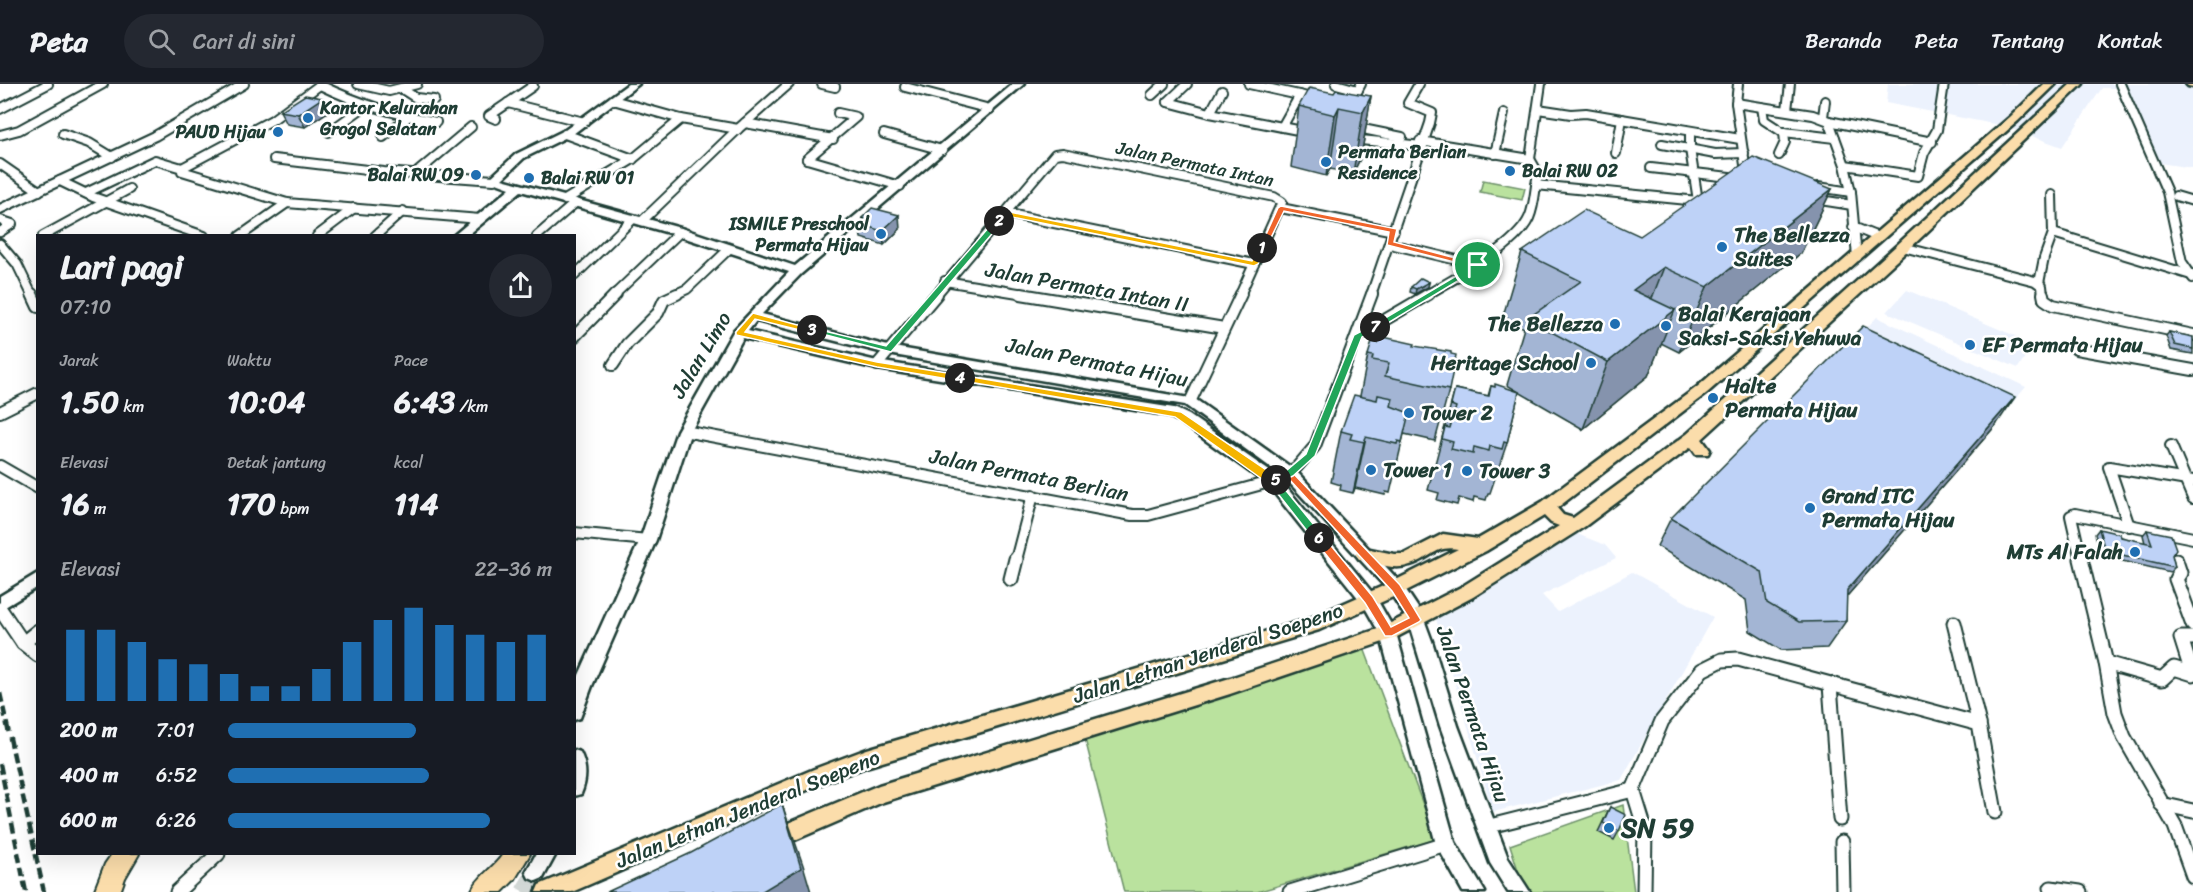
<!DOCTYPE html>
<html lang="id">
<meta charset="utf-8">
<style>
body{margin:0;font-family:Sriracha,sans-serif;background:#242831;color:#f1f3f6;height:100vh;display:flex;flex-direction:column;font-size:22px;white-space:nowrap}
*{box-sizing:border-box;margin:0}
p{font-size:20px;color:#9ea1a6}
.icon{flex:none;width:33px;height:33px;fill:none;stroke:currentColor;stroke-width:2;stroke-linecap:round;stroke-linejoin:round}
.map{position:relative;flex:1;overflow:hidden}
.panel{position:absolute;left:36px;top:150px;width:540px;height:621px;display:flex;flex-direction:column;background:#171b24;border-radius:0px;box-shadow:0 6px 24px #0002}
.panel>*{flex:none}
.pin{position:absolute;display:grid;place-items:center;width:51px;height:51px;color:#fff;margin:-26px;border:3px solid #fff;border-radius:50%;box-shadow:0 2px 6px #0007}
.km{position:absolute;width:30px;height:30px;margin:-15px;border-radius:50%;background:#222;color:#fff;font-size:16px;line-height:30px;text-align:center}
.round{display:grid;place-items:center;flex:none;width:63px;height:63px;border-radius:32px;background:#242831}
.overview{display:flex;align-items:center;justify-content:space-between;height:102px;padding:0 24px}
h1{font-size:33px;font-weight:700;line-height:45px}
.figures{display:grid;grid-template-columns:repeat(3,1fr);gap:9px;height:102px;padding:6px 24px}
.figures div{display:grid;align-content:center}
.figures b{font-size:30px;font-weight:700}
.figures small{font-size:16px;font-weight:400}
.figures p{font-size:16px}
.chart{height:168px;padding:12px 24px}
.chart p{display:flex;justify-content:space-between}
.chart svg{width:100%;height:108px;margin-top:6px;stroke:#1f6fb2;stroke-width:6}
ul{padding:0 24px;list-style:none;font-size:20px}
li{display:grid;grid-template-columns:96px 72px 1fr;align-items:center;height:45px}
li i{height:15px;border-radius:8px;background:#1f6fb2}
header{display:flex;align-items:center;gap:36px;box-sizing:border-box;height:84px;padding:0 30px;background:#171b24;border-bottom:2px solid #363941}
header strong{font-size:28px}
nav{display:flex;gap:33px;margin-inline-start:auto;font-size:21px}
.search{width:420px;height:54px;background:#242831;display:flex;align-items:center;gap:15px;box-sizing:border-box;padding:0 21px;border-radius:33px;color:#9ea1a6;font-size:22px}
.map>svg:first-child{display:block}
.built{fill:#ecf2fd}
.green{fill:#bae29e;stroke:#6c9069;stroke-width:1.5}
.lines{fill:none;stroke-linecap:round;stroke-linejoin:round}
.secondary-tunnel{stroke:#d2d8d6;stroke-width:18;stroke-dasharray:18 9;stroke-linecap:butt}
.street-far2-casing{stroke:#1f3d34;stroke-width:12}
.street-far1-casing{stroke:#1f3d34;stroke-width:14}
.street-casing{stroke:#1f3d34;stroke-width:17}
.secondary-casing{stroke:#1f3d34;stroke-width:5}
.primary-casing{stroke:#1f3d34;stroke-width:5}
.highway-casing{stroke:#1f3d34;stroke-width:4}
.street-far2{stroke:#fff;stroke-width:8}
.street-far1{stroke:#fff;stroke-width:10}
.street{stroke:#fff;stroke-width:13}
.secondary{fill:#fff;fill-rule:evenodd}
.primary{fill:#fbddab;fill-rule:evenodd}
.highway{fill:#fbddab;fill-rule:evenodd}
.rail{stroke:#1f3d34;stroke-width:4.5;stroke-dasharray:10 5;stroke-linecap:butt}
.wall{fill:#a3b5d4;stroke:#1f3d34;stroke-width:1.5}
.shaded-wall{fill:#8593ad;stroke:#1f3d34;stroke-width:1.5}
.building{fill:#bed2f7;stroke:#1f3d34;stroke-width:1.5}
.split-1{fill:#f0652b;stroke:#fff;stroke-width:1.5}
.split-2{fill:#f5b400;stroke:#fff;stroke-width:1.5}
.split-3{fill:#22a559;stroke:#fff;stroke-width:1.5}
.split-4{fill:#f5b400;stroke:#fff;stroke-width:1.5}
.split-5{fill:#f5b400;stroke:#fff;stroke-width:1.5}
.split-6{fill:#f0652b;stroke:#fff;stroke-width:1.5}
.split-7{fill:#22a559;stroke:#fff;stroke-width:1.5}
.split-8{fill:#22a559;stroke:#fff;stroke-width:1.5}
.poi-dot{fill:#1f6fb2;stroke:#fff;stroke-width:2}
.labels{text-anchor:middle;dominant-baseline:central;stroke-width:5;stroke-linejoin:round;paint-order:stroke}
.far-poi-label{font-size:18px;font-weight:bold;fill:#1f3d34;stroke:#fff;text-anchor:start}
.far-street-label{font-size:18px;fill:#1f3d34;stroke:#fff}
.poi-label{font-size:21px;font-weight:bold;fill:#1f3d34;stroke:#fff;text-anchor:start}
.street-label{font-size:21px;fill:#1f3d34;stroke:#fff}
.near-poi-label{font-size:26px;font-weight:bold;fill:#1f3d34;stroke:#fff;text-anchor:start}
</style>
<header>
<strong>Peta</strong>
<div class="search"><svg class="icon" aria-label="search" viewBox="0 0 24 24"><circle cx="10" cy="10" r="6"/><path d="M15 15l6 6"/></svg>Cari di sini</div>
<nav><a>Beranda</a><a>Peta</a><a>Tentang</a><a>Kontak</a></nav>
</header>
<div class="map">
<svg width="2193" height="808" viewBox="0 0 2193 808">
<rect width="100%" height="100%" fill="#fff"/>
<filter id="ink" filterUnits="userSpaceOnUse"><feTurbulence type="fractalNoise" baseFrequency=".0167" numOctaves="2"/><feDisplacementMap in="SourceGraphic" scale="12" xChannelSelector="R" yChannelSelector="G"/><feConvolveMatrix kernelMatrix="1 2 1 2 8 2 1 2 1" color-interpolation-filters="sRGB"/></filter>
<g filter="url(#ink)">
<g class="built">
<polygon points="1888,0 2193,0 2193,84 2159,79 2128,4 2102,4 2062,63 2004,42 1886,19"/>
<polygon points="1907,206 2020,254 2014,263 2027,270 2018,284 1887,228"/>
<polygon points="1877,233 2026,303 2000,333 1849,262"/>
<polygon points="1572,448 1605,461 1616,474 1542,511 1558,528 1632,488 1713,533 1621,696 1493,728 1436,535"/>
</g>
<g class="green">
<polygon points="1483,96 1525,104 1522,116 1480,108"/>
<polygon points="1364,564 1436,755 1257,808 1124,808 1084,651"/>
<polygon points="1623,721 1634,808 1528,808 1523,802 1510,761"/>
</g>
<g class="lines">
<polyline class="secondary-tunnel" points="524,808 536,788"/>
<defs>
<g id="street-far2">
<polyline points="358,0 389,7 417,0"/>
<polyline points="822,0 835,3"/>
<polyline points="1249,0 1317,15"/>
<polyline points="1336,0 1358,6"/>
<polyline points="1738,0 1736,19 1813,31 1829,37 1845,81"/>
<polyline points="2120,0 2167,108 2182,178 2193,194"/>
<path d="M320 1C361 21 392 29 436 38"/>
<polyline points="905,3 990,25"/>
<polyline points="402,5 416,14 434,16"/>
<polyline points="1152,11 1164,0"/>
<polyline points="613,16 681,35 738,45"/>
<polyline points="1168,18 1210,29 1308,48"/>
<polyline points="1168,18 1187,0"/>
<polyline points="508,19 584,38"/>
<polyline points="1350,20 1361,0"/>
<polyline points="1762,23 1764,36 1784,49 1785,58 1779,71"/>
<polyline points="0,25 48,0"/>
<polyline points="1538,25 1571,30 1586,29 1740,55"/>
<polyline points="1787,26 1790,0"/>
<polyline points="1210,29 1222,7"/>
<polyline points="1823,33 1825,17"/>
<polyline points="496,35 489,32 533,2"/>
<polyline points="1829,37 1932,58"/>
<polyline points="745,39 833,55"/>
<polyline points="1282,43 1300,11"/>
<polyline points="1353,43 1402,53"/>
<polyline points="329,48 365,22"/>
<polyline points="1784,48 1835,54"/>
<polyline points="63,50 89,59 112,73"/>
<polyline points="565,50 633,75"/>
<polyline points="884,50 942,66"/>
<polyline points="0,51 19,46 103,0"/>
<polyline points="383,53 408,33"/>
<polyline points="1350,55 1423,62"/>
<polyline points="1420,57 1530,75"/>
<polyline points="1662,60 1715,70 1744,69"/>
<polyline points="1616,69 1622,35"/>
<polyline points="1495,70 1504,29"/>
<polyline points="274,75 384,88 494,96"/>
<polyline points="807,75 900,102"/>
<polyline points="807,75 856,33 838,29"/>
<polyline points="1530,75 1541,0"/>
<polyline points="0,80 39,107"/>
<polyline points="182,84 272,36 321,0"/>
<polyline points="1651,84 1747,95 1736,19"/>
<polyline points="414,91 471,43"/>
<polyline points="60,97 93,113 204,152"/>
<polyline points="1536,101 1698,117 1690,65 1690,47"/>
<polyline points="1818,103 1851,108"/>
<polyline points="86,109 155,76 182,84 182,87 287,119 480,135"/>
<polyline points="2052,111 2053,149"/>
<polyline points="2176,112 2193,117"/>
<polyline points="1814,115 1852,121"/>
<polyline points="565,116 633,75 681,35"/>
<polyline points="1281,124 1394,147"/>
<polyline points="0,125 155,52 244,0"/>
<polyline points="1005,129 1254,180"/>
<polyline points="0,136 12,140 0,148"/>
<polyline points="642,137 738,45 789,0"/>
<polyline points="1853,143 1878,153"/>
<polyline points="43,152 129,105"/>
<polyline points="240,152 287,119"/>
<polyline points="317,152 354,124"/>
<polyline points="375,152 403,127"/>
<polyline points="537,152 575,119"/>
<polyline points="0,160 17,180 32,211"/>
<polyline points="1390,160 1478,181"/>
<polyline points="1903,163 2035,197 2042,202 2043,211"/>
<polyline points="1857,173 1851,108 1845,81 1918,92 1924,69 1937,46 1944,0"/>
<polyline points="574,192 633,135"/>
<polyline points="945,197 1030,211"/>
<polyline points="2039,199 2044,174 2053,149 2191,191"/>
<polyline points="614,211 680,148"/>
<polyline points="674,211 687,205 729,165"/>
<polyline points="936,211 1055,70 1063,69 1274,113 1282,118 1240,211"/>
<polyline points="1371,211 1430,39 1432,29 1408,19 1419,0"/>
<path d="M1426 211C1454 195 1516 163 1529 134 1535 121 1535 103 1538 89L1530 75"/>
</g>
<g id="street-far1">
<polyline points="32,210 38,223"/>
<polyline points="1021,210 1224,244"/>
<polyline points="2043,210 2044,215 2053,221 2193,251"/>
<polyline points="1359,251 1429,210"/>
<polyline points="574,253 616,210"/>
<polyline points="2076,265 2193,286"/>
<polyline points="613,281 627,260 658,229 664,216 677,210"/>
<polyline points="877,281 937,210"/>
<polyline points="1190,318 1241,210"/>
<polyline points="0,328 38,309"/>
<polyline points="684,347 1132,431 1148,431 1273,397 1297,383 1315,362 1372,210"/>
<polyline points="2171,362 2193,414"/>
<polyline points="0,382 38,404"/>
<polyline points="2129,442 2109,383 2193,397"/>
<polyline points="574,449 648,456"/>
<polyline points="1016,476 1033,411"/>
<polyline points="2081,476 2071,432 2075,430 2193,454"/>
</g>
<g id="street">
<polyline points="2081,475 2106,579 2115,629 2124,653 2175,742 2193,792"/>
<polyline points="2176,477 2180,489 2176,495 2193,541"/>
<polyline points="1011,495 1016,475"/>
<polyline points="0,525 23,559 38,571"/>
<polyline points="1954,539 1979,640"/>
<polyline points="23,559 38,547"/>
<polyline points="2106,579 2162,595 2174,584 2193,590"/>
<polyline points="2192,589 2181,554 2193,554"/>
<polyline points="1830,601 1840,735"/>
<polyline points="2161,720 2193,727"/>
<polyline points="1486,743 1633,706"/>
<polyline points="1842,758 1843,808"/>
<polyline points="2051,804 2080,808"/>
<polyline points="177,808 218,770"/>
<polyline points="1290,808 1446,760"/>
<polyline points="1644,808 1645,745 1633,706 1662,637 1702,586 1722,576 1738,575 1979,640 1995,728"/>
</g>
<g id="secondary">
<polygon points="628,0 639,0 573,50 524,74 502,95 684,145 795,182 1013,0 1024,0 801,190 762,230 888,262 1195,315 1295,386 1402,500 1422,530 1432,557 1458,642 1508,774 1530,808 1508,808 1490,779 1440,642 1408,537 1390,508 1285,394 1185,321 888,270 756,237 748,247 877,277 1174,324 1189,331 1278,393 1375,512 1396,549 1455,758 1485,808 1463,808 1436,760 1380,550 1363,520 1268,401 1179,337 1166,331 877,285 743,254 691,347 656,456 592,602 580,634 574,636 574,602 640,456 677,347 734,246 789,188 676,151 521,107 467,152 453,152 510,104 488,96 516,70 565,46"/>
<polygon points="38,489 38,503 0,526 0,512"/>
<path d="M574 666 580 668C587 682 587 696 581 710L574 712Z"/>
<polygon points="536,770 556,770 543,794 536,797 529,794 526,788"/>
</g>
<g id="primary">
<path d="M2044 0H2056L2018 37 1707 309 1557 424 1563 431 1573 434 1687 350 1898 160 2071 0H2083L1908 166 1702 355 1710 366 1708 370H1696L1691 363 1584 443 1473 513 1395 554 1230 610 883 718 772 766 764 763 761 756 764 749 879 701 1230 594 1381 544 1461 503 1559 442 1551 439 1544 432 1486 467 1402 509 1319 546 869 682 828 697 572 808H536L539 801 814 685 867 665 1308 535 1390 499 1458 465C1435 461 1431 475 1410 481 1394 487 1375 479 1359 475L1356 470 1359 465 1365 464 1394 470H1404L1443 450 1478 455 1542 418 1697 303 2010 33Z"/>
<polygon points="2186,0 2193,0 2193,3 2188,2"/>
</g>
<g id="highway">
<polygon points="112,770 139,770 125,794 120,808 94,808 105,780"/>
<path d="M503 770H530L515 795 502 808H471C478 792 494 784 503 770Z"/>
</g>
</defs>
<use href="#street-far2" class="street-far2-casing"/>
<use href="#street-far1" class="street-far1-casing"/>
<use href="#street" class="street-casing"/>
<use href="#secondary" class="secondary-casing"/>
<use href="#primary" class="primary-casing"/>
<use href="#highway" class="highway-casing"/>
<use href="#street-far2" class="street-far2"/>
<use href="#street-far1" class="street-far1"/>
<use href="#street" class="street"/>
<use href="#secondary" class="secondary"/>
<use href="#primary" class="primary"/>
<use href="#highway" class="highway"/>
<g class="rail">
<polyline points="0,609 44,808"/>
<polyline points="0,680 26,808"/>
</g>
</g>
<g class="wall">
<polygon points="1334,9 1371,12 1361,73 1353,89 1330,85 1326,92 1291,83 1299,22"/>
<polygon points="322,14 329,27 305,43 287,40 280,27"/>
<polygon points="1832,105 1801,169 1679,268 1661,259 1648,292 1583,345 1519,308 1507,359 1490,409 1488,409 1486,416 1474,413 1473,418 1459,414 1457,421 1437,416 1439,409 1428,406 1455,305 1488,312 1491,302 1519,308 1507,301 1524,244 1503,232 1522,168 1640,152"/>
<polygon points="862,134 900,145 884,161 861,154 859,140 862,137"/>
<polygon points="1429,198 1428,203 1415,210 1410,208 1411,203"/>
<polygon points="2169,248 2193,253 2193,270 2171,266 2166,252"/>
<polygon points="1377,259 1414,262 1449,306 1435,357 1404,350 1390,409 1386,408 1385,411 1355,404 1353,409 1340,406 1341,401 1331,398 1341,347 1360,312 1368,271"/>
<polygon points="1996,341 1846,513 1846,537 1827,564 1781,566 1750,547 1746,516 1657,462 1671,434"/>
<polygon points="2099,445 2121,453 2145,459 2143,451 2147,446 2172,471 2175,483 2170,488 2101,472 2095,450"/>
<polygon points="1610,723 1619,747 1614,756 1598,748"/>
</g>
<g class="shaded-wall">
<polygon points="1371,12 1361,73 1353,89 1363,28"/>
<polygon points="322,14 329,27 305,43 298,30"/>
<polygon points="1339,23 1330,85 1326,92 1335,31"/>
<polygon points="1832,105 1801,169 1679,268 1707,203"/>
<polygon points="899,131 900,145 884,161 882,147"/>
<polygon points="1664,183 1639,248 1633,206"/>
<polygon points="1429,198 1428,203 1415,210 1416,205"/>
<polygon points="1675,226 1648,292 1583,345 1608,278"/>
<polygon points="2015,313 1996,341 1828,534 1847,506"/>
<polygon points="1366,353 1355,404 1353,409 1364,358"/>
<polygon points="782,720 803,781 811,808 761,808"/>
</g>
<g class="building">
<polygon points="1309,4 1334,9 1336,6 1371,12 1363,28 1339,23 1335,31 1299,22"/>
<polygon points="305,11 322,14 298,30 280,27"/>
<polygon points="1753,73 1832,105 1707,203 1664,183 1633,206 1675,226 1608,278 1527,235 1581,197 1522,168 1584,126 1640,152"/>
<polygon points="872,124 899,131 882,147 859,140 865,135 862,134"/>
<polygon points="1421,194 1429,198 1416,205 1411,203"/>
<polygon points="1863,242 2015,313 1847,506 1846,537 1799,538 1767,519 1762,488 1671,434"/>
<polygon points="2169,248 2193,253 2193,265 2175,261"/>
<polygon points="1379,252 1415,260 1414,262 1451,268 1451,270 1456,271 1449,306 1385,292 1389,279 1372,276 1373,272 1368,271 1372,258 1377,259"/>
<polygon points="1495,300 1519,308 1507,359 1504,358 1502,365 1490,362 1489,367 1474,363 1473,370 1451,365 1453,358 1442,355 1445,343 1450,344 1456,323 1451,321 1455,305 1489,312 1491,302 1495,303"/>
<polygon points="1354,311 1377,316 1378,311 1393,314 1391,322 1409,329 1402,358 1398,357 1397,360 1366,353 1364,358 1350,355 1352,350 1341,347"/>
<polygon points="2099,445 2120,450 2121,453 2152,460 2147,446 2171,451 2176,465 2172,471 2175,483 2105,467"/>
<polygon points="782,720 801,784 761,808 607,808 691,769"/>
<polygon points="1610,723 1626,731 1619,747 1603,739"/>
</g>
</g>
<polygon class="split-1" points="1281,122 1397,145 1394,158 1482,181 1478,184 1387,161 1389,148 1284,127 1266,164 1259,166 1278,124"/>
<polygon class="split-2" points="1005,127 1252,177 1259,162 1266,164 1258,180 1254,182 1007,132 1002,138 996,138 996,135"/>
<polygon class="split-3" points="996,135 1003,137 891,268 807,246 812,244 886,262"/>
<polygon class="split-4" points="753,229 816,246 812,249 755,235 745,248 877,278 960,291 964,294 960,297 877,283 736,251 736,248"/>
<polygon class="split-5" points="960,291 1181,328 1281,396 1276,400 1269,400 1175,333 957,296 957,292"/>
<polygon class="split-6" points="1290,386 1400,501 1421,536 1419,538 1392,552 1385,552 1365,519 1315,457 1315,452 1323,452 1373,513 1391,543 1409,534 1392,507 1288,394 1276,399 1272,398 1272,394"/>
<polygon class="split-7" points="1375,240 1378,241 1378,245 1362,253 1315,372 1293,392 1279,398 1323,452 1323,457 1315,457 1268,397 1286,387 1306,370 1354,251"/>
<polygon class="split-8" points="1478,179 1481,180 1481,183 1378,245 1370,243"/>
<g class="poi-dot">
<circle cx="308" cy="34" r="6"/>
<circle cx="278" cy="48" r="6"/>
<circle cx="1326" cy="78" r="6"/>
<circle cx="1510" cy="87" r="6"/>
<circle cx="476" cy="91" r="6"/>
<circle cx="529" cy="94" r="6"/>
<circle cx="881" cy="150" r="6"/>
<circle cx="1722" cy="163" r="6"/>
<circle cx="1615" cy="240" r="6"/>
<circle cx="1666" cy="242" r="6"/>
<circle cx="1970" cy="261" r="6"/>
<circle cx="1591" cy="279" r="6"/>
<circle cx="1713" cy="314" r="6"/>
<circle cx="1409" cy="329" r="6"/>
<circle cx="1371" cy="386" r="6"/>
<circle cx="1467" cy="387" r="6"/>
<circle cx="1810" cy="424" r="6"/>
<circle cx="2135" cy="468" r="6"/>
<circle cx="1609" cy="744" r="6"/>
</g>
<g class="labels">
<g class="far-poi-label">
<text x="320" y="24">Kantor Kelurahan<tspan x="320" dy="21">Grogol Selatan</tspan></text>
<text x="266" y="48" text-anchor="end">PAUD Hijau</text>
<text x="1338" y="68">Permata Berlian<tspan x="1338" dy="21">Residence</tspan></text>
<text x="1522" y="87">Balai RW 02</text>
<text x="464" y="91" text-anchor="end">Balai RW 09</text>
<text x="541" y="94">Balai RW 01</text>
<text x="869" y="140" text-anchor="end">ISMILE Preschool<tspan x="869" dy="21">Permata Hijau</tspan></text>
</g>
<g class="far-street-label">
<text transform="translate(1195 80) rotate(12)">Jalan Permata Intan</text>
</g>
<g class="poi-label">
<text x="1734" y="151">The Bellezza<tspan x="1734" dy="24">Suites</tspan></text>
<text x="1678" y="230">Balai Kerajaan<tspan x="1678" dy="24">Saksi-Saksi Yehuwa</tspan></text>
<text x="1603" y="240" text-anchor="end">The Bellezza</text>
<text x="1982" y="261">EF Permata Hijau</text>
<text x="1579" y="279" text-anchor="end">Heritage School</text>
<text x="1725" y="302">Halte<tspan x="1725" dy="24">Permata Hijau</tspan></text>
<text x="1421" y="329">Tower 2</text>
<text x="1383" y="386">Tower 1</text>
<text x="1479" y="387">Tower 3</text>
<text x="1822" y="412">Grand ITC<tspan x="1822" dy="24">Permata Hijau</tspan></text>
<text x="2123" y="468" text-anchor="end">MTs Al Falah</text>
</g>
<g class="street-label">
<text transform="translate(1087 203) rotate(10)">Jalan Permata Intan II</text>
<text transform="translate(701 271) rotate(-59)">Jalan Limo</text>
<text transform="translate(1097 278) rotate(11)">Jalan Permata Hijau</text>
<text transform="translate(1029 391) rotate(11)">Jalan Permata Berlian</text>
<text transform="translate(1208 569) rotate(-18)">Jalan Letnan Jenderal Soepeno</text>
<text transform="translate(1473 630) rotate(71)">Jalan Permata Hijau</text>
<text transform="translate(748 725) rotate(-22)">Jalan Letnan Jenderal Soepeno</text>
</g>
<g class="near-poi-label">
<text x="1621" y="744">SN 59</text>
</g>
</g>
</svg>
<div class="pin" style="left:1478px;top:181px;background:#1e9e55"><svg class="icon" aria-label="arrive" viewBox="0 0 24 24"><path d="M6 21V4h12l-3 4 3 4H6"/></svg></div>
<b class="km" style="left:1262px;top:164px">1</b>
<b class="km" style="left:999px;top:137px">2</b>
<b class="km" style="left:812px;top:246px">3</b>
<b class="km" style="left:960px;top:294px">4</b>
<b class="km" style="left:1276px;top:396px">5</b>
<b class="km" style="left:1319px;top:454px">6</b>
<b class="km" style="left:1375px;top:243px">7</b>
<section class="panel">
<div class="overview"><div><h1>Lari pagi</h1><p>07:10</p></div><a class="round"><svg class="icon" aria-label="share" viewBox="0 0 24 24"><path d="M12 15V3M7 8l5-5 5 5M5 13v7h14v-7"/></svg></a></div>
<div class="figures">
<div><p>Jarak</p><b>1.50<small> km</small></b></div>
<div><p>Waktu</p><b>10:04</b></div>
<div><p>Pace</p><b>6:43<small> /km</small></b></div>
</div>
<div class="figures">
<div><p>Elevasi</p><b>16<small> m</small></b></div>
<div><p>Detak jantung</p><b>170<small> bpm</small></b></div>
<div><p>kcal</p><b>114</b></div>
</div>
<div class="chart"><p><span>Elevasi</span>22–36 m</p>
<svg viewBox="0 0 160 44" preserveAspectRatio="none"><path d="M5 44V15M15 44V15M25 44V20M35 44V27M45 44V29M55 44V33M65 44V38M75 44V38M85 44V31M95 44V20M105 44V11M115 44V6M125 44V13M135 44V17M145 44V20M155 44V17"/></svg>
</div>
<ul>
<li><b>200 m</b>7:01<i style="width:58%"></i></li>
<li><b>400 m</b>6:52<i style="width:62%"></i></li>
<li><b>600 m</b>6:26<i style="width:81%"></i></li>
</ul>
</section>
</div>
